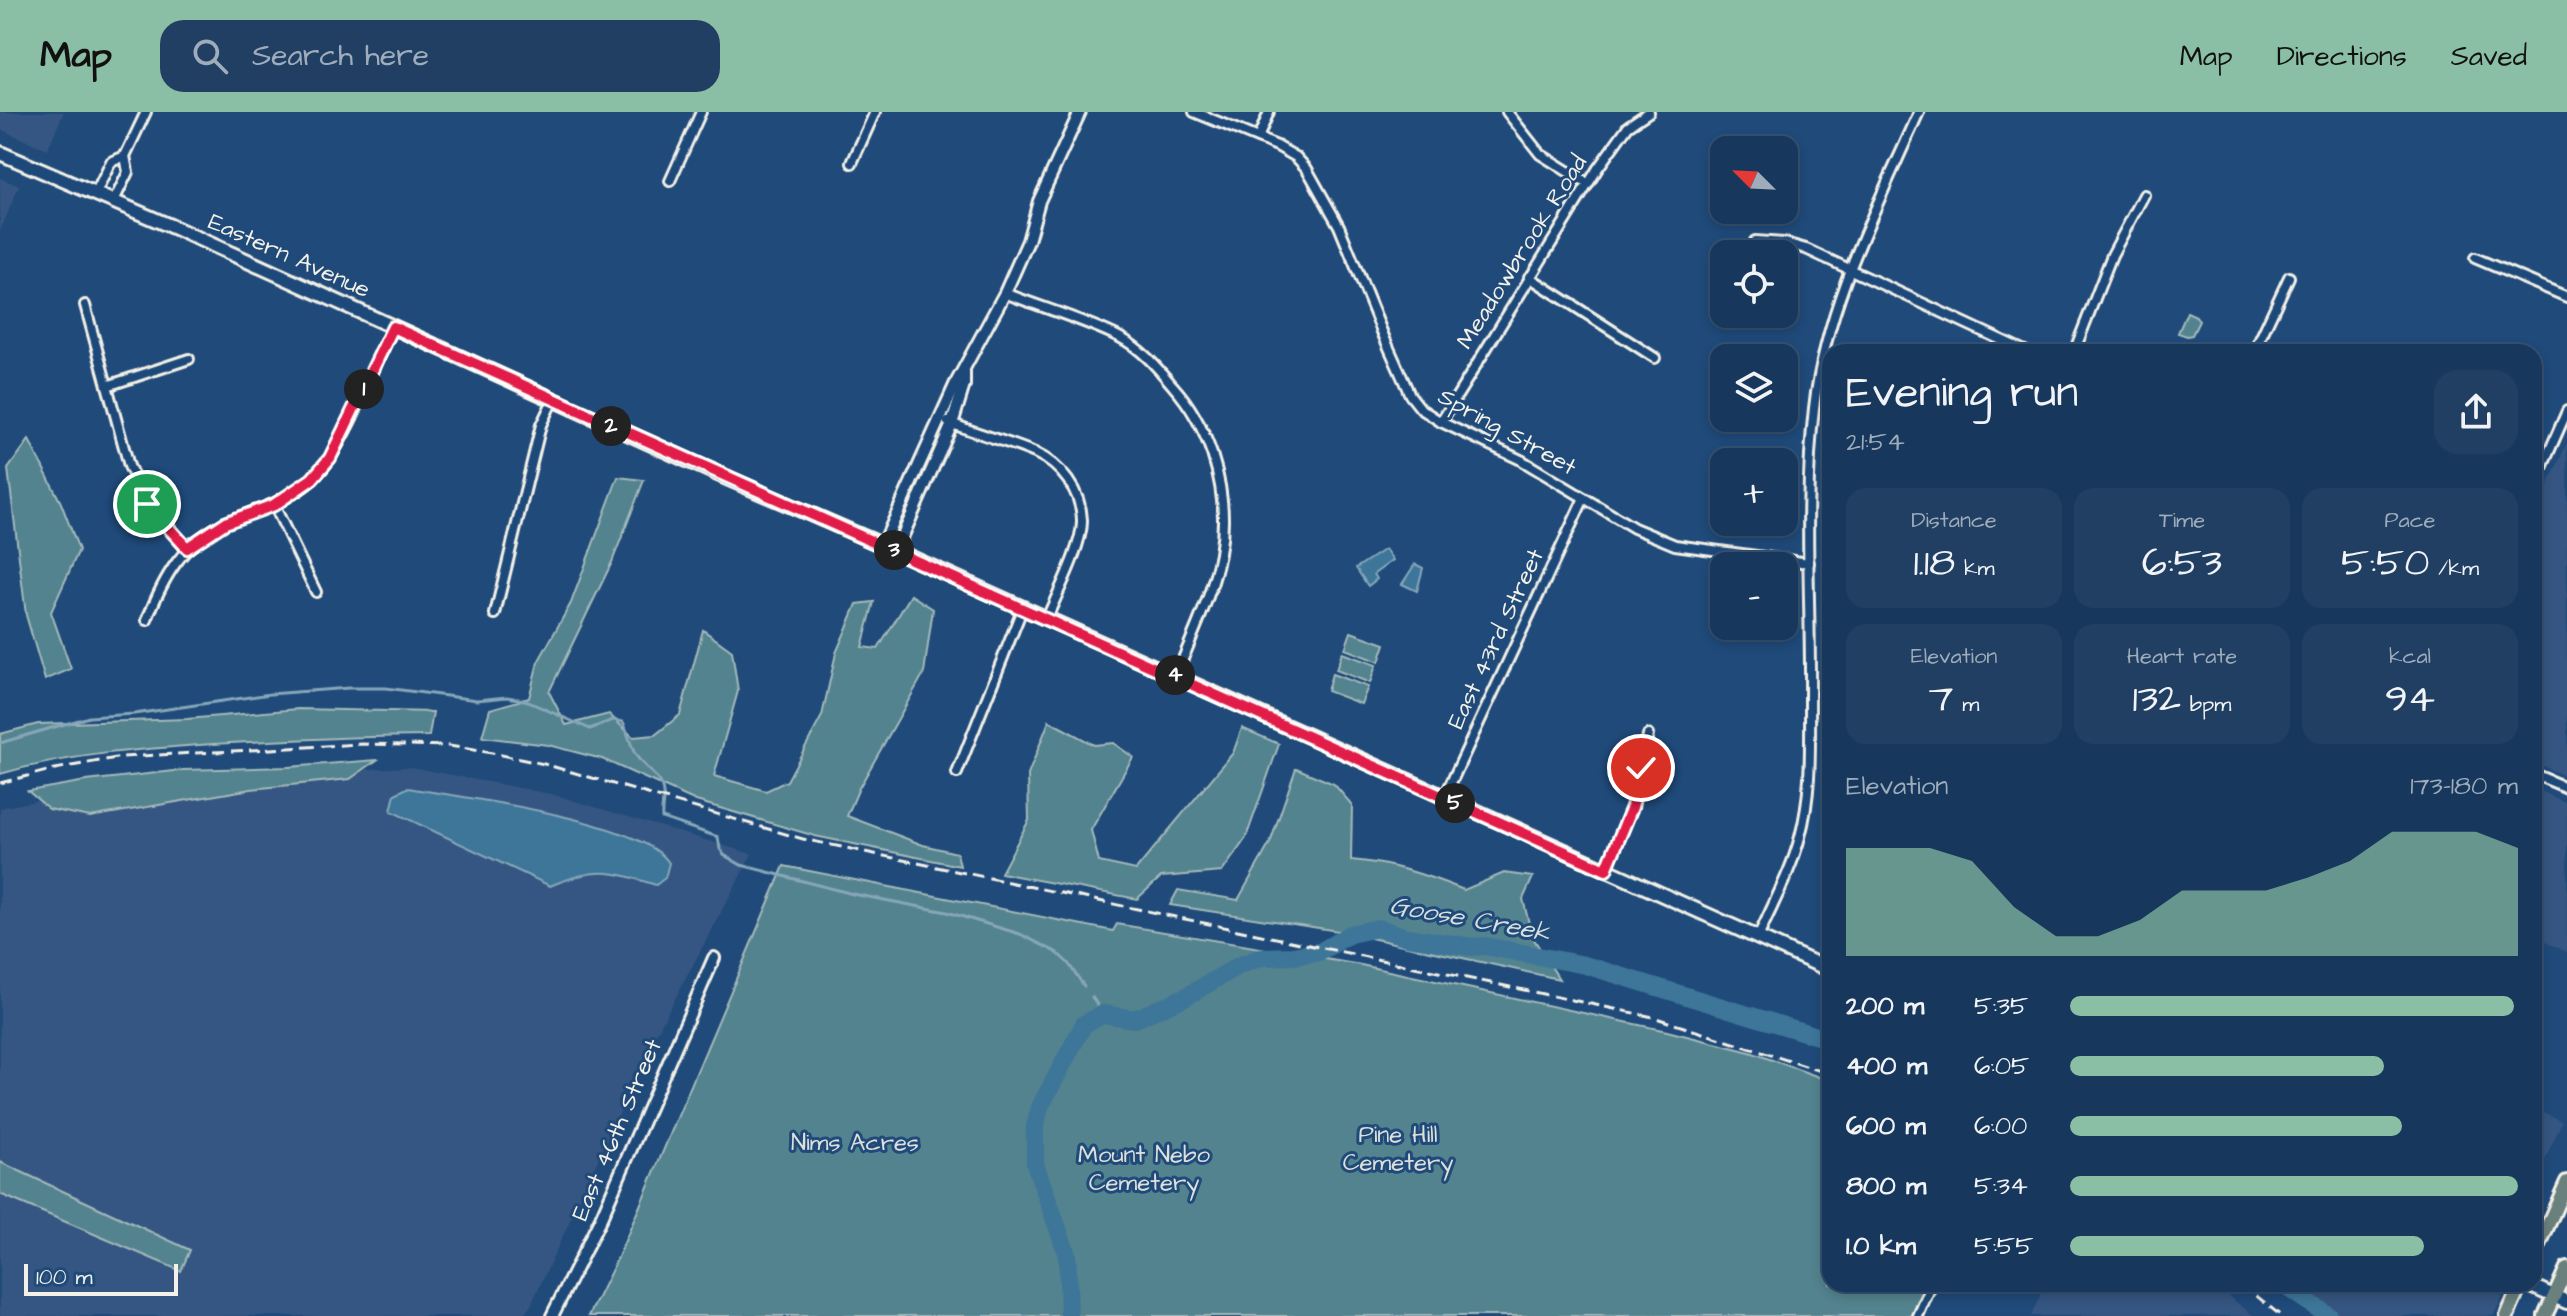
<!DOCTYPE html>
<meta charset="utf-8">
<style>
body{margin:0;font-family:"Architects Daughter",sans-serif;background:#203f62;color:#f1f3f6;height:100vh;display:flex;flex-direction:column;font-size:30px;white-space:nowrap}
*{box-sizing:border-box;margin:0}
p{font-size:26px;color:#9eacbb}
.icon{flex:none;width:44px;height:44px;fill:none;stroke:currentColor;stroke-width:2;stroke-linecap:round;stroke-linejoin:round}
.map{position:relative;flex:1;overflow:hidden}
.panel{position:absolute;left:1822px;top:232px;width:720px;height:948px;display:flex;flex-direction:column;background:#17385c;border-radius:24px;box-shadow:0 4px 12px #0003,0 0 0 2px #365272}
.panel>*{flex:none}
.needle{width:52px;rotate:294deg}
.controls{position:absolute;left:1710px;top:24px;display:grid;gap:16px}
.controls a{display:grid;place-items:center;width:88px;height:88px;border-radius:16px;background:#17385c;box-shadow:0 4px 12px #0003,0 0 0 2px #365272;font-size:40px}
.scale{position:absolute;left:24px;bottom:20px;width:154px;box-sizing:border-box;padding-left:8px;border:4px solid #f4f1e8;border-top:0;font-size:22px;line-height:28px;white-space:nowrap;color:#f4f1e8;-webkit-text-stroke:6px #1f4a7a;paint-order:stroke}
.pin{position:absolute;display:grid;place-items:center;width:68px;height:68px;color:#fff;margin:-34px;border:4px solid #fff;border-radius:50%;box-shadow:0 2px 8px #0007}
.km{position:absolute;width:40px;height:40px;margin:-20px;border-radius:50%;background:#222;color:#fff;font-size:22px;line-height:40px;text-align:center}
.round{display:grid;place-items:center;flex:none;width:84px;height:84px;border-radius:24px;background:#203f62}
.head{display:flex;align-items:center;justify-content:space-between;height:136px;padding:0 24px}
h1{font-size:44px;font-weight:600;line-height:60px}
.figures{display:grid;grid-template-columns:repeat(3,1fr);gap:12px;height:136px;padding:8px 24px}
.figures div{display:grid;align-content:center;border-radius:20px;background:#203f62;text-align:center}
.figures b{font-size:40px;font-weight:600}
.figures small{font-size:22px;font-weight:400}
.figures p{font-size:22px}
.chart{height:224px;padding:16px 24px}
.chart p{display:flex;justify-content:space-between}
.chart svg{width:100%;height:144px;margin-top:8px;fill:#8abfa5;opacity:.7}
ul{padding:0 24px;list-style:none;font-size:26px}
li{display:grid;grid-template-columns:128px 96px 1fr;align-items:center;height:60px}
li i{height:20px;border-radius:10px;background:#8abfa5}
header{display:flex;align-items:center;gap:48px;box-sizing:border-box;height:112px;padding:0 40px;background:#8abfa5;color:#111}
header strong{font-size:38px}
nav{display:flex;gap:44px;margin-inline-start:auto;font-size:28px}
.search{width:560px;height:72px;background:#203f62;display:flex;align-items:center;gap:20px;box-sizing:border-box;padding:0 28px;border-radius:24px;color:#9eacbb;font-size:30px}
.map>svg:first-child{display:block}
.built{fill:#365782}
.green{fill:#53838e;stroke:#a4babb;stroke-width:2}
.water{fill:#3e7699;stroke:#87a7b9;stroke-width:2}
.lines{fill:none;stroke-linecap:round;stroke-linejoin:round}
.stream{stroke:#87a7b9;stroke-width:3}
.river{stroke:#3e7699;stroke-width:18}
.minor-casing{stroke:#f4f1e8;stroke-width:14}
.tertiary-casing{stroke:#f4f1e8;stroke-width:16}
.secondary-casing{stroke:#f4f1e8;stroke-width:18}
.primary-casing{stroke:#f4f1e8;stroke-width:18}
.minor{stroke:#1f4a7a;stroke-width:8}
.tertiary{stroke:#1f4a7a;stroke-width:10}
.secondary{stroke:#1f4a7a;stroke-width:12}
.primary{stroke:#6a807d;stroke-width:12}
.rail{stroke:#f4f1e8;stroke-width:3;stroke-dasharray:12 6;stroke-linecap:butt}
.route-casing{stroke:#fff;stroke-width:16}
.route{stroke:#e11d48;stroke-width:10}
.labels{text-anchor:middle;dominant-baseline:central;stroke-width:6;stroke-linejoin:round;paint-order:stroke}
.street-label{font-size:24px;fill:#f4f1e8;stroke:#1f4a7a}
.park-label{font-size:24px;fill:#dce0da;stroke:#1f4a7a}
.water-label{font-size:26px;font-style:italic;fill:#d9dfdc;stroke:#1f4a7a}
</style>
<header>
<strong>Map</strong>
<div class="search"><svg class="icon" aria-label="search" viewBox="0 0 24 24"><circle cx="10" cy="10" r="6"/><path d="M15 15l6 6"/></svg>Search here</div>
<nav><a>Map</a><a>Directions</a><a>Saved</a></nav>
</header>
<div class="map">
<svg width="2567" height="1204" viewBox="0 0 2567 1204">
<rect width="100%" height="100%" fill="#1f4a7a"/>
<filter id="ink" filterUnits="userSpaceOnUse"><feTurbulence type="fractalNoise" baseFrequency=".0125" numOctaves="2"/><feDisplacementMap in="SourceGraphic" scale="16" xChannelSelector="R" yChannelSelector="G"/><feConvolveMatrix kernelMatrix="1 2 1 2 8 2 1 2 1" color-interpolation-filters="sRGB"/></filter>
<g filter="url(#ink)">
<g class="built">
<polygon points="0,0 64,0 47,38 0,17"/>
<polygon points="0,66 19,74 0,119"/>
<polygon points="2567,331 2567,665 2534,650 2534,405"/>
<polygon points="411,655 555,683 752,742 655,924 531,1193 523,1204 0,1204 0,696 135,669"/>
<polygon points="2534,676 2567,691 2567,840 2534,825"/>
<polygon points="2534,996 2562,1009 2534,1073"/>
<polygon points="2045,1172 2213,1172 2254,1204 2031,1204"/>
<polygon points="2289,1172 2478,1172 2503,1184 2493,1204 2335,1204"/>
</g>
<g class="green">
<polygon points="2187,200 2196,204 2199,209 2192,223 2187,224 2178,221"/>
<polygon points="29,328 61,391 79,438 51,500 71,557 45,568 26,503 8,357"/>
<polygon points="618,365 644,368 612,450 549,580 566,613 609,602 633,625 655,623 680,603 703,518 732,539 738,579 714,664 766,679 787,669 822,604 836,541 857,492 874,490 862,535 878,537 911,483 933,497 924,561 859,676 847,704 923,733 957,741 960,754 815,724 696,689 602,647 548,633 482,625 490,597 529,586 538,550 571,491"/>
<polygon points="1351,520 1385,532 1379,550 1345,537"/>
<polygon points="1342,541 1376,553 1370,571 1336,558"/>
<polygon points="1332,562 1368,575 1361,592 1327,579"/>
<path d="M298 597 433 600 429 624C357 624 285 628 213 632 141 637 70 642 0 662V622L38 612 187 607Z"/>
<polygon points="1049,609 1094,633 1113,631 1133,645 1091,718 1099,750 1136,758 1233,641 1242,616 1279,632 1246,726 1222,760 1161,765 1137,787 1001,761 1029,708 1028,663"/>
<polygon points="377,648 350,667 251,677 90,705 49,697 28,679 86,669 183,658 288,655"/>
<path d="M1296 656 1334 672 1352 693 1351 748C1391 751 1426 763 1464 778L1504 761 1533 765 1523 787 1532 824 1559 867 1338 819 1170 793 1178 778 1238 788 1270 731Z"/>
<polygon points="784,754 1113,819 1117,812 1361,853 1667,919 1750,940 1830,969 1830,1172 1926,1172 1912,1204 589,1204 619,1143"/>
<polygon points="0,1050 190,1138 181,1159 0,1082"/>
</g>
<g class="water">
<polygon points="1385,437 1393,448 1374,462 1377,467 1368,474 1356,456"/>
<polygon points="1415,452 1423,456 1417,479 1402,472"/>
<path d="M407 676C458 684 644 709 669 751L665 766 656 773C610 758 595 755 550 774L391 699 395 682Z"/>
</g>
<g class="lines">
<g class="stream">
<path d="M0 631 89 605 134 602 270 582 349 576H386L477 588 507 585 524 588 590 617 613 608 623 610C628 620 630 631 634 640 642 656 661 663 663 681 664 689 661 698 662 706L718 725 720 737 724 743 741 753 853 782 947 800 1020 822 1056 840 1068 851 1084 874"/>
<polyline points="1092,885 1103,902"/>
</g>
<g class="river">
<polyline points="2282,1172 2329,1204"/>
<polyline points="1069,1204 1067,1142 1035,1052 1035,1015 1040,995 1084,912 1103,902 1134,907 1142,904 1187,884 1240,853 1262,845 1293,844 1320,840 1350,822 1378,816 1407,825 1472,835 1485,834 1585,853 1830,928"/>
</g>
<defs>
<g id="minor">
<polyline points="1194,0 1277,34 1296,45 1307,57 1339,114 1385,227 1410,283 1421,297 1441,310 1521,348 1634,416 1675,433 1809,451"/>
<polyline points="1507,0 1540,42 1588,72"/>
<polyline points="1258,26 1269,0"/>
<polyline points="125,44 146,0"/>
<polyline points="852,51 875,0"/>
<polyline points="670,69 701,0"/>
<polyline points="95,83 111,50 125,44 128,60 113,91"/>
<polyline points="1755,129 1785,131 1806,137 2027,240"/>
<polyline points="2475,146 2567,185"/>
<polyline points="1529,165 1655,246"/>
<path d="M1005 181C1042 196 1083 207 1119 225 1141 236 1157 255 1173 274 1191 294 1203 316 1212 342 1241 430 1208 484 1176 564"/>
<polyline points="85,193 129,354 147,392 187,436"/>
<polyline points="2074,240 2112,143 2144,83"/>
<polyline points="2254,240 2289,165"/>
<polyline points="107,274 189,247"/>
<path d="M948 310C977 322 1007 329 1035 341 1061 353 1081 379 1082 408 1083 432 1057 482 1047 506"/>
<polyline points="1441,310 1598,56 1628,14 1649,0"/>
<polyline points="2534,374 2567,299"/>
<polyline points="274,393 316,480"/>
<polyline points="495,502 541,313 553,288"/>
<path d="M147 508C163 466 182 431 225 411 256 397 287 391 313 367 343 339 374 255 393 215"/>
<polyline points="957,661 1023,495"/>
<polyline points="2534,662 2567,676"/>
<polyline points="1444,686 1584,386"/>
<polyline points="1606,758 1632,695 1648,623"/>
<path d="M1758 826C1772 793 1791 760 1800 725 1812 681 1810 632 1810 587 1811 490 1803 392 1814 296 1826 191 1877 95 1919 0"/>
<polyline points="1918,1204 1932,1172"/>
</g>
<g id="tertiary">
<polyline points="883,433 956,271 1005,181 1028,129 1039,89 1080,0"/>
<polyline points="896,439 952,312 964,273 964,260"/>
<polyline points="552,1204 601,1106 714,846"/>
</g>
<g id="secondary">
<polyline points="0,41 175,116 720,363 896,439 1830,858"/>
<polyline points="2527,1172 2567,1190"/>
</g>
<g id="primary">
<polyline points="2534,1144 2567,1070"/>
<polyline points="2507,1204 2521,1172"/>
<polyline points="2545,1204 2567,1156"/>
</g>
</defs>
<use href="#minor" class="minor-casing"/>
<use href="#tertiary" class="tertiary-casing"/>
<use href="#secondary" class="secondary-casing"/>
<use href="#primary" class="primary-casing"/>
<use href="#minor" class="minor"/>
<use href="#tertiary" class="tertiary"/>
<use href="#secondary" class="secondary"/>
<use href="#primary" class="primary"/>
<g class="rail">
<polyline points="0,671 55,657 122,645 362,632 449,634 492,641 544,652 803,727 1653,905 1830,962"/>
<polyline points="2242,1172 2281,1204"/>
</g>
</g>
</g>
<g class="lines" filter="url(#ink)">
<defs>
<polyline id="route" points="147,392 187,436 225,411 274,393 312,367 330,346 393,215 1606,758 1632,695 1641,656"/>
</defs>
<use href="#route" class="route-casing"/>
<use href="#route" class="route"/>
</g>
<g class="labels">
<g class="street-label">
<text transform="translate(1522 140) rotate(-58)">Meadowbrook Road</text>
<text transform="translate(289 144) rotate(24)">Eastern Avenue</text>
<text transform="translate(1507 320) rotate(29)">Spring Street</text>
<text transform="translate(1496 527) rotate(-65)">East 43rd Street</text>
<text transform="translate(617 1018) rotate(-67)">East 46th Street</text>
</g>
<g class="park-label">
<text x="1398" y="1023">Pine Hill<tspan x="1398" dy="28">Cemetery</tspan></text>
<text x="855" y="1031">Nims Acres</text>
<text x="1144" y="1043">Mount Nebo<tspan x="1144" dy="28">Cemetery</tspan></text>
</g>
<g class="water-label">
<text transform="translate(1470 807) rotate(10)">Goose Creek</text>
</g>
</g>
</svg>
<div class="controls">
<a><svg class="needle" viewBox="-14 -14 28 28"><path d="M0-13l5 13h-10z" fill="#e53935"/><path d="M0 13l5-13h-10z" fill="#9eacbb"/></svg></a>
<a><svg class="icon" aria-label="locate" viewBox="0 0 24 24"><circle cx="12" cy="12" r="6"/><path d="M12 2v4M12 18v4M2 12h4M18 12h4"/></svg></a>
<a><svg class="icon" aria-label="layers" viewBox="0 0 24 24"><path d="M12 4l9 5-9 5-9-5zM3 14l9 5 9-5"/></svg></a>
<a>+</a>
<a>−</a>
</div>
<div class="scale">100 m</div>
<div class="pin" style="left:147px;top:392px;background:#1e9e55"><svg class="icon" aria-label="arrive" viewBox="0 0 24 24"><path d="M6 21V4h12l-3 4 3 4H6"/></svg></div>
<div class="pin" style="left:1641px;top:656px;background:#d93025"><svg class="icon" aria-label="check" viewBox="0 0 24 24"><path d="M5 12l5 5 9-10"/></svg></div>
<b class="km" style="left:364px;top:277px">1</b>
<b class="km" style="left:611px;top:314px">2</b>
<b class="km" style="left:894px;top:438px">3</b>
<b class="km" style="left:1175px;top:563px">4</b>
<b class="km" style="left:1455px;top:691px">5</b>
<section class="panel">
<div class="head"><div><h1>Evening run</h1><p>21:54</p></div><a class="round"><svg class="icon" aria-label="share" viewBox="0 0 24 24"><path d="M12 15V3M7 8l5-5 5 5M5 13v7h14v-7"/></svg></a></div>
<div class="figures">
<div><p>Distance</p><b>1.18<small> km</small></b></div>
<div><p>Time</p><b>6:53</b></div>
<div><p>Pace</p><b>5:50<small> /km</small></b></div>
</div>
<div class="figures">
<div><p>Elevation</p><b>7<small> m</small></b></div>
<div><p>Heart rate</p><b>132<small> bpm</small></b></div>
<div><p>kcal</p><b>94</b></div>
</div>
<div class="chart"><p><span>Elevation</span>173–180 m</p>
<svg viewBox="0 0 160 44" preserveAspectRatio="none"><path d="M0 44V11L10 11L20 11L30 15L40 29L50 38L60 38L70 33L80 24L90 24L100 24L110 20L120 15L130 6L140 6L150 6L160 11V44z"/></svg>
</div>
<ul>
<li><b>200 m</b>5:35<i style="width:99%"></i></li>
<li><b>400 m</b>6:05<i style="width:70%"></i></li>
<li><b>600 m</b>6:00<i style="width:74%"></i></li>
<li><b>800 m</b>5:34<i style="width:100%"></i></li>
<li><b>1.0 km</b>5:55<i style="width:79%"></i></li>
</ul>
</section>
</div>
